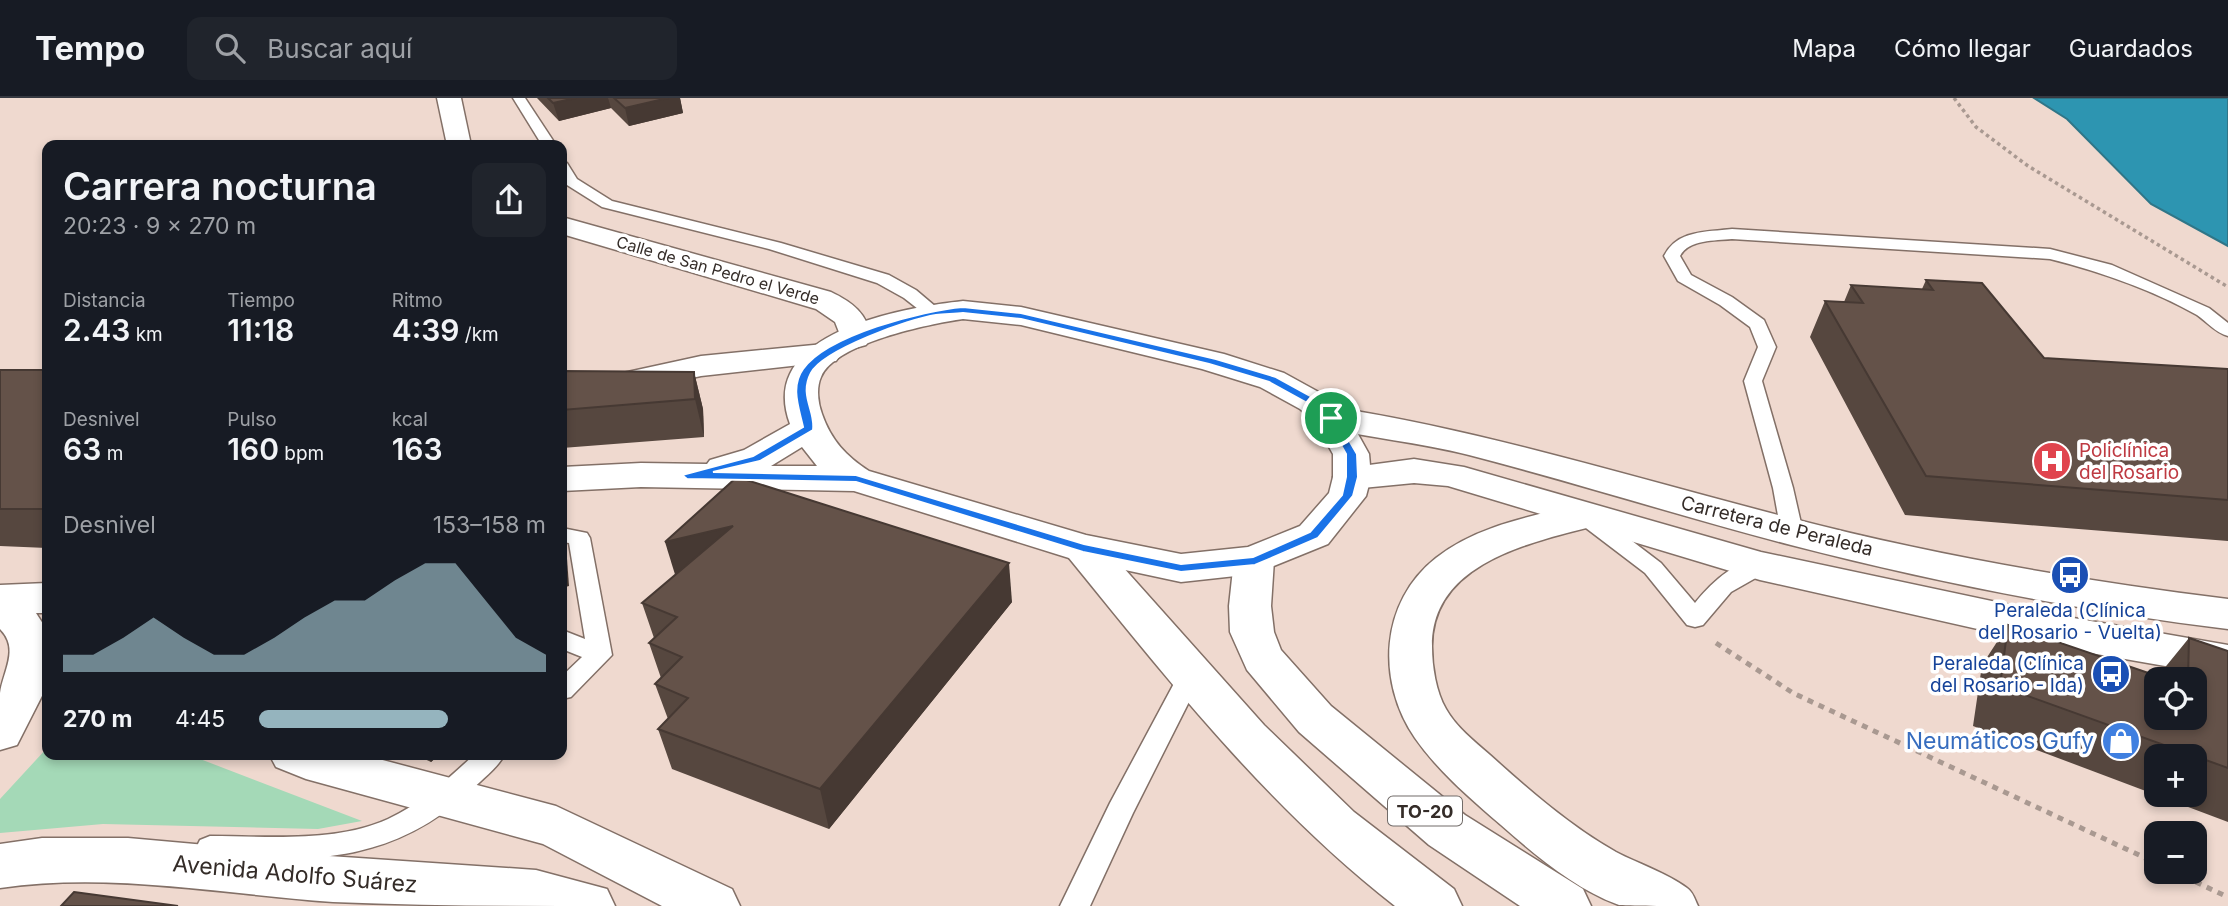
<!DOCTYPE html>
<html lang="es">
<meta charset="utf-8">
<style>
body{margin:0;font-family:Inter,sans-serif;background:#20242c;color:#f1f3f6;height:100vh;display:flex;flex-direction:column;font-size:26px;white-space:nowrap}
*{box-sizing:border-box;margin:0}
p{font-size:23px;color:#9ea1a6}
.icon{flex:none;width:38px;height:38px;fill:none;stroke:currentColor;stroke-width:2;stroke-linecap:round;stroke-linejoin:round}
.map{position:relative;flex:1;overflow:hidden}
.drawer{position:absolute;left:42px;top:42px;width:525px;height:620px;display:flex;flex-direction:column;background:#171b24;border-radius:14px;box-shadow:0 4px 10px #0003}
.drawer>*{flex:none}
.fabs{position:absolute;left:2144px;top:569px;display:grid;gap:14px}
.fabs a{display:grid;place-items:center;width:63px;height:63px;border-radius:14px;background:#171b24;box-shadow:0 4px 10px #0003;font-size:35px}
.pin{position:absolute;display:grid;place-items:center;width:60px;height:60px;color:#fff;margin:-30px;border:4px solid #fff;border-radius:50%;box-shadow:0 2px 7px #0007}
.round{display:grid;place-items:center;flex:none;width:74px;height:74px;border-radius:14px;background:#20242c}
.overview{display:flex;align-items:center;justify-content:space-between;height:119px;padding:0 21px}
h1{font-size:38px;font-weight:600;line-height:52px}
.metrics{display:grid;grid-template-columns:repeat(3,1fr);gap:10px;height:119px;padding:7px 21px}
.metrics div{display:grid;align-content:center}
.metrics b{font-size:30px;font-weight:600}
.metrics small{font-size:19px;font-weight:400}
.metrics p{font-size:19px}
.chart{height:196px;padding:14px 21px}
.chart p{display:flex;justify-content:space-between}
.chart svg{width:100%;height:126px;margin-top:7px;fill:#95b4be;opacity:.7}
ul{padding:0 21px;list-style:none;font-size:23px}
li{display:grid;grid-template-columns:112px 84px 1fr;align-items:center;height:52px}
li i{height:18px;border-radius:9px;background:#95b4be}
header{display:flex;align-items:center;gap:42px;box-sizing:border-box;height:98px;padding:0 35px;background:#171b24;border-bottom:2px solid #363941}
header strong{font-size:33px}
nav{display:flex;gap:38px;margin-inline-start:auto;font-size:24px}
.search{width:490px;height:63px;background:#20242c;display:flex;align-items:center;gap:18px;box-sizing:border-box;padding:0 24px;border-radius:14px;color:#9ea1a6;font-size:26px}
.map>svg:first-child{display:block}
.green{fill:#a4d9b7}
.water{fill:#2d95b1;stroke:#2f7688;stroke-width:2}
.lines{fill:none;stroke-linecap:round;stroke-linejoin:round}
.lane-casing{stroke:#837067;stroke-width:3}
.street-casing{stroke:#837067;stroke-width:3}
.secondary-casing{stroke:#837067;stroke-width:3}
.primary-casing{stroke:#837067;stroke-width:3}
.highway-casing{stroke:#837067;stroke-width:3}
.path-far1{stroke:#a99991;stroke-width:3.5;stroke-dasharray:3.5 3.5;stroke-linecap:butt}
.path{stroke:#a99991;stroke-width:5;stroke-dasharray:6 6;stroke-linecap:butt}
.lane{fill:#fff;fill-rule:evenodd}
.street{fill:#fff;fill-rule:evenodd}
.secondary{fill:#fff;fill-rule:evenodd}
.primary{fill:#fff;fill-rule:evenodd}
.highway{fill:#fff;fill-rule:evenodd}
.wall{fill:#56473f;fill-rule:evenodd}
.shaded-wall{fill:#463933}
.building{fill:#645249;stroke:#463933;stroke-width:2}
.route{fill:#1a73e8;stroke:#fff;stroke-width:2;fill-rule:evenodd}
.labels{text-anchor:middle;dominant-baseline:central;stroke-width:7;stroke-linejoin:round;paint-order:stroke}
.far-street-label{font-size:16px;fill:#342c28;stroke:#fff}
.shield{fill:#fff;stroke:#716b68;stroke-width:2}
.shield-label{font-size:18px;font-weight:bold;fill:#342c28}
.health-label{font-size:19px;fill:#be3a42;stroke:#fff;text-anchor:start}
.street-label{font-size:19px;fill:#342c28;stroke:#fff}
.transit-label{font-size:19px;fill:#164399;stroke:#fff}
.near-shop-label{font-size:23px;fill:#366cbe;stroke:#fff;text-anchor:end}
.near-street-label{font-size:23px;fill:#342c28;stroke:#fff}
</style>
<header>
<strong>Tempo</strong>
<div class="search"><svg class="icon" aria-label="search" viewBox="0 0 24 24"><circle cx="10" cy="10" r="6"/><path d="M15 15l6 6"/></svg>Buscar aquí</div>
<nav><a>Mapa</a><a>Cómo llegar</a><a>Guardados</a></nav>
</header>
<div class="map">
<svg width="2228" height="808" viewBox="0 0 2228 808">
<rect width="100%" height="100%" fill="#efd9cf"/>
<polygon class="green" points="47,650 47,656 187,656 362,723 318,731 103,726 0,735 0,701"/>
<polygon class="water" points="2034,0 2228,0 2228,148 2151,106 2067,21"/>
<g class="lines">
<defs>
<g id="lane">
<polygon points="513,0 525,0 556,47 542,47"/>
<polygon points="562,64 567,65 577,81 612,103 781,145 889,177 916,192 942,214 939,218 927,218 904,200 877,185 769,151 602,109 567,87 562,79"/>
<path d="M1732 131 2050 151 2112 167 2209 210 2228 225V238C2216 235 2207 224 2197 217 2153 192 2098 173 2050 161L1732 141C1715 143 1689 141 1680 158L1691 177 1732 199 1764 222 1776 249 1762 283 1793 390 1803 434 1800 439H1784L1781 434 1773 390 1744 283 1758 249 1750 229 1720 207 1678 183 1664 158C1677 132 1706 134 1732 131Z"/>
<path d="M1586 412 1594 414 1661 465 1695 505C1710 486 1741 455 1768 463L1771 468 1768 473 1731 494 1703 527 1695 529 1687 527 1645 475 1578 424 1575 419 1578 414Z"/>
<polygon points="562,430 587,435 590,440 612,557 571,599 562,601 562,578 582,559 562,551 562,532 585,541 569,445 562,444"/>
<polygon points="1190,569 1199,572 1202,578 1133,715 1090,808 1060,808 1110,705 1178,578 1181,572"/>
<path d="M475 656H505C497 671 480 683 468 695 388 767 311 762 210 762L200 758 196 750 200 742 210 738C267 738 335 745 388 721 421 706 448 681 475 656Z"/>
</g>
<g id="street">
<polygon points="437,0 461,0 471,47 447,47"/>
<path d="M562 119 831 194C852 204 868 216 871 240L866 247 855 250 844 247 835 224 816 211 562 136Z"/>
<polygon points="824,246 836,249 841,256 836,263 701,278 623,295 562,300 562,280 623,275 701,258"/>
</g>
<g id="secondary">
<path d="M1331 309C1487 333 1637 381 1790 420 1933 457 2081 483 2228 501V531C2081 513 1934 484 1791 447 1683 419 1577 385 1469 357 1419 344 1368 340 1318 328L1313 320 1318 312Z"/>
<polygon points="1414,361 1464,369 1761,454 2062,518 2228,547 2228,579 2062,550 1760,482 1448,388 1414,385 1352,391 1339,387 1333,379 1339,371"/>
</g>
<g id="primary">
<path d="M963 203 1021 209 1224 256 1284 275 1324 297 1349 320 1369 356 1371 379 1366 398 1328 446 1254 476 1181 484 1069 460 854 393 641 389 562 393V369L641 365 707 366 710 362 744 352 790 326C756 235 900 210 963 203ZM963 221 1021 227 1202 271 1260 289 1300 311 1316 326 1333 356V379L1329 395 1300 428 1248 449 1181 456 1086 437 869 373C846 358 831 342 822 316 818 305 816 290 821 279 835 245 929 226 963 221ZM802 349 817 368H771Z"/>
<path d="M47 485V515H36L47 532V588L17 647 0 652C0 634 0 614 0 595 3 573 20 551 0 531V487Z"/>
<polygon points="269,656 360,656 556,708 732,791 740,808 662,808 543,746 306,681 276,669"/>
<path d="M42 740H128L329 758 536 772 607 791 615 808C521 808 427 808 333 804 222 796 111 774 0 790V746Z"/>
</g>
<g id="highway">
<path d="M1584 405 1598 409 1604 418 1598 427C1534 444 1431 463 1432 549 1432 568 1436 594 1446 611 1456 629 1474 643 1490 657 1529 692 1570 728 1616 754 1639 766 1667 775 1687 790 1693 794 1695 802 1698 808 1680 808 1633 808 1619 807 1575 791 1535 757 1501 727 1471 701 1438 673 1415 640 1376 583 1380 504 1436 460 1477 427 1534 418 1584 405Z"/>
<path d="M1083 437 1097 440 1264 627 1354 714 1454 791 1462 808H1395C1268 709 1169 583 1069 460L1063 450 1069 440Z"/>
<polygon points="1254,448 1268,452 1274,462 1271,508 1274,534 1281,552 1331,608 1465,717 1583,791 1591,808 1520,808 1429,747 1299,634 1247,572 1230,534 1229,508 1234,462 1240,452"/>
</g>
</defs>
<use href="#lane" class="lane-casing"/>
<use href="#street" class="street-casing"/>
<use href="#secondary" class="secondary-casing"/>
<use href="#primary" class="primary-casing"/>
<use href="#highway" class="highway-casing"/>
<polyline class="path-far1" points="1954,0 1976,29 2028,68 2228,189"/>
<g class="path">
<polyline points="1716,545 1793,595 2156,765"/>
<polyline points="2174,774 2228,799"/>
</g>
<use href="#lane" class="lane"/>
<use href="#street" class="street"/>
<use href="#secondary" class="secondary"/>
<use href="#primary" class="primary"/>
<use href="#highway" class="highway"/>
</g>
<g class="wall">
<polygon points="537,0 680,0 683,15 629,28 611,10 559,23"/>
<polygon points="1926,182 2044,260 2228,271 2228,443 1905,417 1810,239 1825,203 1844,204 1851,187 1922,191"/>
<polygon points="0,272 47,272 47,450 0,448"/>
<polygon points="562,273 694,274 703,311 704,339 562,350"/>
<polygon points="1012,504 829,731 672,671 658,631 668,621 655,586 661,580 649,545 654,540 642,505"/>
<path d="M2008 527 2158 578 2189 540 2228 553V724L1973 628 1982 567ZM2156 581H2194V620ZM2156 658H2194V696H2156Z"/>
<polygon points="414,656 440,656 431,664"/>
</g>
<g class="shaded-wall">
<polygon points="576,0 608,0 611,10 559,23 553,5"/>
<polygon points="668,0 680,0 683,15 629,28 625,10"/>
<polygon points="694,274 703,311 704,339 695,301"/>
<polygon points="733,428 677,483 665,444"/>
<polygon points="562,437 566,447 569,488 562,490"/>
<polygon points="1009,465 1012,504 829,731 820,691"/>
<polygon points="427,656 440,656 431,664"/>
</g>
<g class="building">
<polygon points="548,0 576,0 553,5"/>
<polygon points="614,0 668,0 625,10"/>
<polygon points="1926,182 1982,185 2044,260 2228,271 2228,402 1926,378 1825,203 1863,205 1851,187 1933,192"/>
<rect x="0" y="272" width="47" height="139"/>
<polygon points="562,273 694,274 695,301 562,312"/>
<polygon points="737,379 1009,465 820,691 658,631 688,600 655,586 682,559 649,545 677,519 642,505 733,428 665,444"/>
<polygon points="562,445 564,476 562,476"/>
<polygon points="2008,527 2166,581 2156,581 2156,620 2194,620 2194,581 2188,581 2189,540 2228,553 2228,670 2000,588"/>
<polygon points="74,794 178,808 61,808"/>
</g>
<path class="route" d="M963 209 1021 215 1216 261 1276 279 1316 301 1336 320 1357 356 1358 379 1353 398 1318 440 1255 467 1181 474 1083 454 856 384 687 381 682 377 753 358 803 329C799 310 790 289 803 271 827 237 923 212 963 209ZM963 215 1021 221 1209 266 1269 284 1309 306 1326 321 1346 356V379L1342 397 1310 434 1253 459 1181 466 1084 446 856 377 713 374 760 363 813 332C816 313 799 298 811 275 823 252 909 221 936 217 945 216 954 216 963 215Z"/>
<defs>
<symbol id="hospital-disc" viewBox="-11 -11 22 22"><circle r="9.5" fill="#e0444e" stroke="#fff"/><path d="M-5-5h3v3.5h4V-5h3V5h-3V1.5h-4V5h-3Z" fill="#fff"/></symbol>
<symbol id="bus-disc" viewBox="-11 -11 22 22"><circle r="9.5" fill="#1a4fb4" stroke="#fff"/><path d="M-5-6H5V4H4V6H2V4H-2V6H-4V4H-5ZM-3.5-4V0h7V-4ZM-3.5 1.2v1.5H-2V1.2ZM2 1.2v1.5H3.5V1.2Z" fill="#fff"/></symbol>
<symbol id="shop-disc" viewBox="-11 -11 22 22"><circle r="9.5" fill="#3f7fe0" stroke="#fff"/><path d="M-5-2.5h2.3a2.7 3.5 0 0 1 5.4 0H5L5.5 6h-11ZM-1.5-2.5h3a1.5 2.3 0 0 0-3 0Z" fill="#fff"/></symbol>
</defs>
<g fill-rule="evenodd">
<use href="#hospital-disc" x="2030" y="341" width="44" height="44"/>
<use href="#bus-disc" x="2048" y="455" width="44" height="44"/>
<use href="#bus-disc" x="2089" y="554" width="44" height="44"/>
<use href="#shop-disc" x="2099" y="621" width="44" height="44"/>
</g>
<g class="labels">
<g class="far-street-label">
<text transform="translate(718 172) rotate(16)">Calle de San Pedro el Verde</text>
</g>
<rect class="shield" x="1388" y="698.5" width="74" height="29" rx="5"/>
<g class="shield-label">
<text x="1425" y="713">TO-20</text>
</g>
<g class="health-label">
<text x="2079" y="352">Policlínica<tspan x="2079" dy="22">del Rosario</tspan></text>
</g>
<g class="street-label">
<text transform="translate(1777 428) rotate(14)">Carretera de Peraleda</text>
</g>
<g class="transit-label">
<text x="2070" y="512">Peraleda (Clínica<tspan x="2070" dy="22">del Rosario - Vuelta)</tspan></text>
<text x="2084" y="565" text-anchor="end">Peraleda (Clínica<tspan x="2084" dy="22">del Rosario - Ida)</tspan></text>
</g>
<g class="near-shop-label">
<text x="2094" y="643">Neumáticos Gufy</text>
</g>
<g class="near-street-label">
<text transform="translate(295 776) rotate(5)">Avenida Adolfo Suárez</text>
</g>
</g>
</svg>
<div class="fabs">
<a><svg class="icon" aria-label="locate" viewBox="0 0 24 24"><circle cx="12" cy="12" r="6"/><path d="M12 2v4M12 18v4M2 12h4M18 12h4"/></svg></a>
<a>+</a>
<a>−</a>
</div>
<div class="pin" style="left:1331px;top:320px;background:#1e9e55"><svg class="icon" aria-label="arrive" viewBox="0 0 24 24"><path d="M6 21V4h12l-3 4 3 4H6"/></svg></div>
<section class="drawer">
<div class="overview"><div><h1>Carrera nocturna</h1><p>20:23 · 9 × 270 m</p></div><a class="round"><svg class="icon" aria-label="share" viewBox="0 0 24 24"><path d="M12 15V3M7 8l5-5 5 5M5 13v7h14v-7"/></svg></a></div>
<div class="metrics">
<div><p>Distancia</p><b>2.43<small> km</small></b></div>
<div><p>Tiempo</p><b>11:18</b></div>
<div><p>Ritmo</p><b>4:39<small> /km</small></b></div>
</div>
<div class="metrics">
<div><p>Desnivel</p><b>63<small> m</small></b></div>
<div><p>Pulso</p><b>160<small> bpm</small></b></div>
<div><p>kcal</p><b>163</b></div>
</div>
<div class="chart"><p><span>Desnivel</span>153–158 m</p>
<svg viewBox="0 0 160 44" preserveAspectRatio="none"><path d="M0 44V38L10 38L20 32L30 25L40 32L50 38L60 38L70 32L80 25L90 19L100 19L110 12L120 6L130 6L140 19L150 32L160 38V44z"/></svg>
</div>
<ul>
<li><b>270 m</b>4:45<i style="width:66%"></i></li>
</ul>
</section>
</div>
